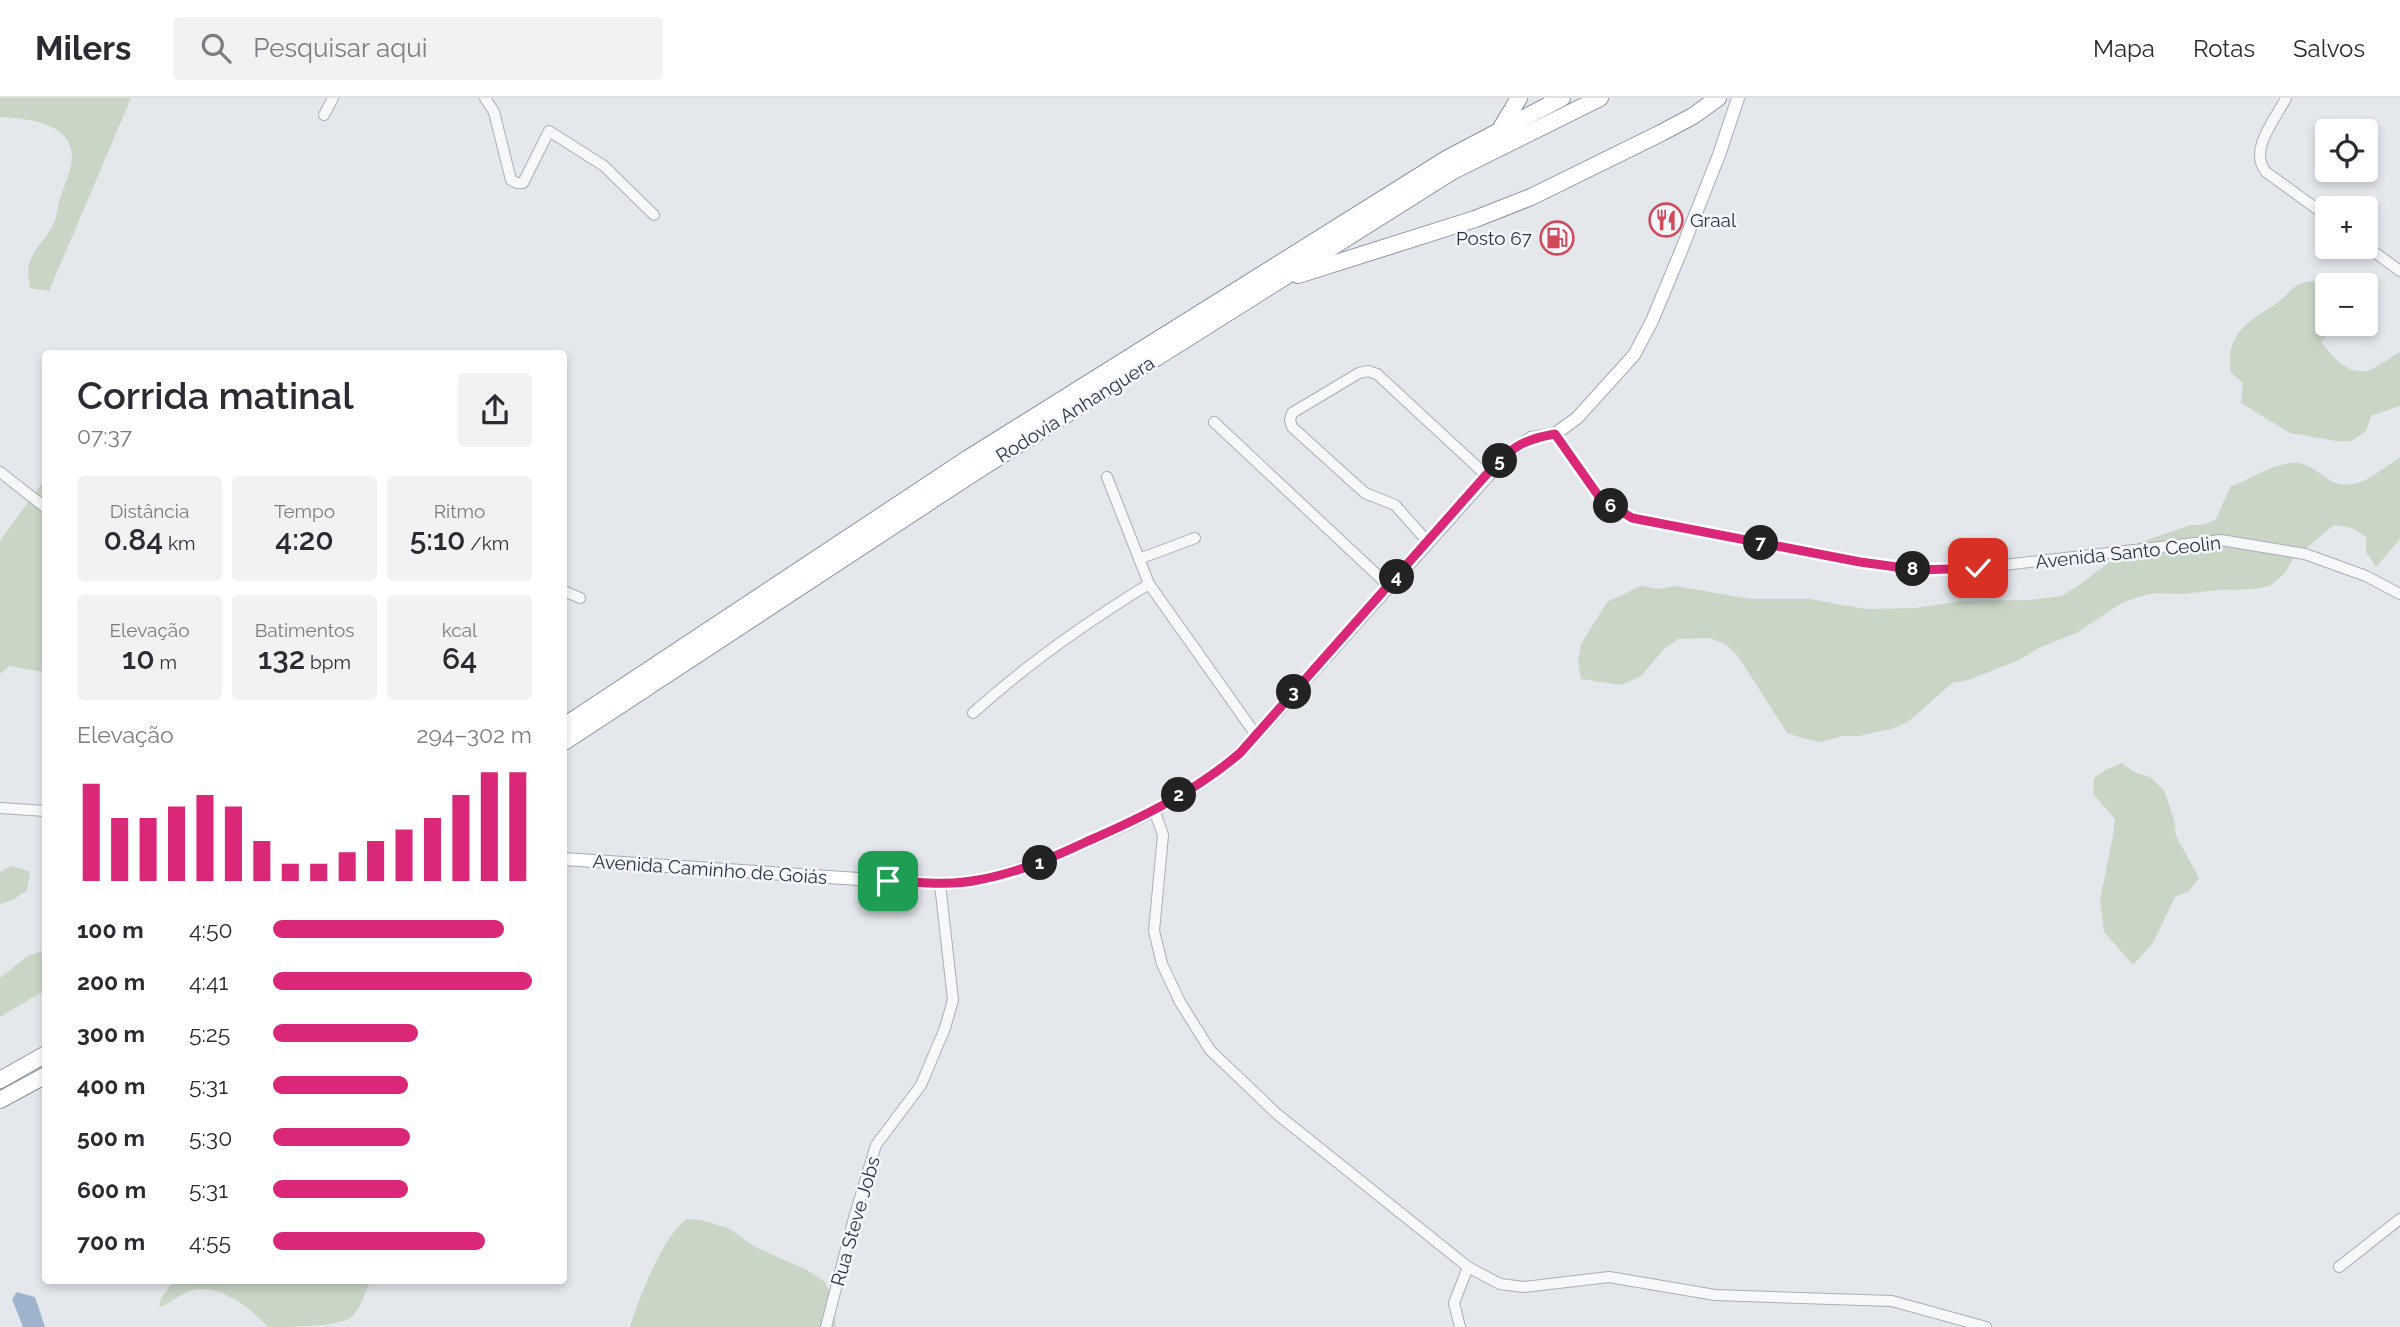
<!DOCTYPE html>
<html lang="pt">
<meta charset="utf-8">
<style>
body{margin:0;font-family:Raleway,sans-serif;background:#f2f2f3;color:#2b2b33;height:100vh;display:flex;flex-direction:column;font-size:26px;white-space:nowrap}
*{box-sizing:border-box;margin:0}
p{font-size:23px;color:#7c7c81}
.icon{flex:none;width:38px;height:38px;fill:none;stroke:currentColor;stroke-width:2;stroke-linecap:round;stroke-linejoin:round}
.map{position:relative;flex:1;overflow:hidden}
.drawer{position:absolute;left:42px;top:252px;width:525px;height:934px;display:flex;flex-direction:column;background:#fff;border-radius:7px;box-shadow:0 4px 10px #0003}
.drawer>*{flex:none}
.tools{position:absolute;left:2315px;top:21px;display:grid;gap:14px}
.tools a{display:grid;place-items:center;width:63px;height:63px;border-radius:7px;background:#fff;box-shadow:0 4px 10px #0003;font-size:35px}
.pin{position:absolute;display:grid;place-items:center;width:60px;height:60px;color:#fff;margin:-30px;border-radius:14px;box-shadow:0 4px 10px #0006}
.km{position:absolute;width:35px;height:35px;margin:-18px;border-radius:50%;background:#222;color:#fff;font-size:19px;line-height:35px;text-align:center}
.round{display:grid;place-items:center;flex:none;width:74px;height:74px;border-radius:7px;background:#f2f2f3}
.overview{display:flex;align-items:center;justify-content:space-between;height:119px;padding:0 35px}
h1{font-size:38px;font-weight:600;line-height:52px}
.stats{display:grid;grid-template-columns:repeat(3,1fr);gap:10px;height:119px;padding:7px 35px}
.stats div{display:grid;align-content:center;border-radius:7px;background:#f2f2f3;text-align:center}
.stats b{font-size:30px;font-weight:600}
.stats small{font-size:19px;font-weight:400}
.stats p{font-size:19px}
.chart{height:196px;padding:14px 35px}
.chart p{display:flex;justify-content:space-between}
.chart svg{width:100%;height:126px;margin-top:7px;stroke:#db2777;stroke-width:6}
ul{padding:0 35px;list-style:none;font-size:23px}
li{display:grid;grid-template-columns:112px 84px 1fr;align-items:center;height:52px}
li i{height:18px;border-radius:9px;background:#db2777}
header{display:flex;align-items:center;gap:42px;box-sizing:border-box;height:98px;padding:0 35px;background:#fff;border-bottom:2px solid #e1e1e2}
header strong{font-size:33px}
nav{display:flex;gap:38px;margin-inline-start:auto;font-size:24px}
.search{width:490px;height:63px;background:#f2f2f3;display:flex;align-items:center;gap:18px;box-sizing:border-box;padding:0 24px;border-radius:7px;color:#7c7c81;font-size:26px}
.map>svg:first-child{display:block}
.green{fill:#c9d6c5}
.water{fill:#9fb4cc}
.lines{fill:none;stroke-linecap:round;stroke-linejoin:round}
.minor-casing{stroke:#a9aeb7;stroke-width:12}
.major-casing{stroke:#a3abb8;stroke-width:14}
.highway-casing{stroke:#8b94a3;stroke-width:18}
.minor{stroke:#f7f8fa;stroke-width:10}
.major{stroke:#fff;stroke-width:12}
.highway{stroke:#fff;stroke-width:16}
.route-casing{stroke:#fff;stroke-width:14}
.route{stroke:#db2777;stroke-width:9}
.labels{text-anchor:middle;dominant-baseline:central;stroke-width:5;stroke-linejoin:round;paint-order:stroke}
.poi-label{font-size:19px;fill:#2b3445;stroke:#f4f6f9;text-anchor:start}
.street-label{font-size:19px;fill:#2b3445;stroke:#f4f6f9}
</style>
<header>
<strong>Milers</strong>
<div class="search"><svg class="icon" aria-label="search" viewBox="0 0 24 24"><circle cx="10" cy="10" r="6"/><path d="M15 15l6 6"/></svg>Pesquisar aqui</div>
<nav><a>Mapa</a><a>Rotas</a><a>Salvos</a></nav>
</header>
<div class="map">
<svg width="2400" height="1229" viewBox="0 0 2400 1229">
<rect width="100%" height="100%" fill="#e4e7ec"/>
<g class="green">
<path d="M0 0H131L49 193 30 190C23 156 39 153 53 127 57 120 57 109 60 101 64 88 71 74 72 60 73 24 25 20 0 19Z"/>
<path d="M2323 182 2341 185 2343 187H2328V226H2335L2321 244C2331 257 2347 277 2366 273 2374 272 2391 259 2400 254V308L2371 318 2366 333 2351 343H2336L2290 335 2241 305 2243 285 2231 275C2225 233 2250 223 2280 203 2286 198 2290 192 2296 188 2302 183 2315 183 2323 182Z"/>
<path d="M2400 359V441L2376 469 2366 454V439L2352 430 2334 427 2293 461 2285 475 2270 488 2254 491 2218 492 2182 496 2155 495 2139 499 2122 505 2076 535 2039 550 2019 562 1968 582 1952 585 1908 624 1891 631 1859 638H1843L1820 644 1802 640 1787 635 1738 558 1725 546 1710 540 1678 541 1664 551 1641 578 1621 587 1581 581 1578 564 1581 546 1607 504 1641 488 1659 491 1675 488 1751 501H1810L1865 511 1915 510 1963 503 2029 502 2061 498 2078 488 2121 455 2139 445 2190 427H2203L2216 421 2230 389C2251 381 2274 364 2297 365 2310 366 2317 374 2326 380 2353 399 2379 373 2400 359Z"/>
<polygon points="45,381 45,574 9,568 0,576 0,443"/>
<polygon points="2122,665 2134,674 2150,679 2164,692 2174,722 2176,738 2199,780 2189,793 2175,799 2153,845 2133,867 2104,834 2100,802 2113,738 2115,721 2093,696 2094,680 2107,671"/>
<polygon points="12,768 30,774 27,792 13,802 0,806 0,774"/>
<polygon points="45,852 45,892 0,919 0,880 28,858"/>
<path d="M687 1121 701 1122 728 1130 755 1149 807 1172 825 1184 832 1199 836 1229H630C639 1200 663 1137 687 1121Z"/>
<path d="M174 1183H370C365 1195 360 1213 349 1221 328 1229 292 1229 268 1229 251 1210 216 1183 189 1193 178 1197 170 1206 159 1209L161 1200Z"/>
</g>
<polygon class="water" points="17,1194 35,1199 45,1229 23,1229 12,1201"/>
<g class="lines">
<defs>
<g id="minor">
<polyline points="485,0 494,14 511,82 517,85 523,85 549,33 604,68 654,117"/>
<path d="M2286 0C2275 22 2248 52 2266 74L2328 119"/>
<polyline points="324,17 333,0"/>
<polyline points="2366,148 2400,173"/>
<polyline points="1214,324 1389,488"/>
<polyline points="1555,336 1600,400 1632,420 1860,464 1919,472 1978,470 2221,442 2305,456 2366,478 2400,496"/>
<polyline points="0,374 46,410"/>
<polyline points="1107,379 1149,486 1256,637"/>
<polyline points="1427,443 1395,407 1365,395 1292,329 1290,322 1292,315 1359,275 1368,273 1377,276 1486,377"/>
<polyline points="1139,461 1195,440"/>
<polyline points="564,493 580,500"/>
<path d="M973 615C1027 566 1087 524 1149 486"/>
<polyline points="0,710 46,713"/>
<polyline points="1154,712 1163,737 1154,833 1162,866 1180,904 1210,952 1277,1016 1468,1169 1500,1186 1524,1189 1609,1179 1715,1197 1892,1203 1986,1229"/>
<polyline points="2339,1169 2400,1121"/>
<polyline points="826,1229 854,1120 876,1047 921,987 945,930 953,902 940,786"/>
<polyline points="1460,1229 1454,1205 1468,1169"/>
</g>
<path id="major" d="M564 761 888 783C917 784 948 788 978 782 1019 774 1056 758 1093 741 1145 719 1197 692 1240 655L1509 354 1531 340 1555 336 1577 320 1634 257 1652 223 1679 158 1719 57 1738 0"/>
<g id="highway">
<polyline points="1501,30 1519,0"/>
<polyline points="1298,177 1475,121 1531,99 1661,35 1693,18 1718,0"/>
<polyline points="564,628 967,361 1448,60 1562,0"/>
<polyline points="564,644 975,374 1453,73 1600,0"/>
<polyline points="0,982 46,956"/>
<polyline points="0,1002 46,977"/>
</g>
</defs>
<use href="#minor" class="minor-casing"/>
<use href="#major" class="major-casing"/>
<use href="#highway" class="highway-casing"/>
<use href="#minor" class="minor"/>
<use href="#major" class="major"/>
<use href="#highway" class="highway"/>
</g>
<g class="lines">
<defs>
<path id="route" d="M888 783C918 784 948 788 978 782 1017 775 1052 760 1088 743 1141 720 1196 693 1240 655L1486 377C1511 351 1519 342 1555 336L1600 400 1632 420 1860 464 1919 472 1978 470"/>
</defs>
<use href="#route" class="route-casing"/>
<use href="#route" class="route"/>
</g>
<defs>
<symbol id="restaurant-ring" viewBox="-11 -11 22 22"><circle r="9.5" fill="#f4f6f9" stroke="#d1495b" stroke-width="1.5"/><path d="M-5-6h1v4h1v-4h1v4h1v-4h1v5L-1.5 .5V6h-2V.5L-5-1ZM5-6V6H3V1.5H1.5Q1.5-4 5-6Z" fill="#d1495b"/></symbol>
<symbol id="fuel-ring" viewBox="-11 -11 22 22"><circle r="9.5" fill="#f4f6f9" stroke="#d1495b" stroke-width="1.5"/><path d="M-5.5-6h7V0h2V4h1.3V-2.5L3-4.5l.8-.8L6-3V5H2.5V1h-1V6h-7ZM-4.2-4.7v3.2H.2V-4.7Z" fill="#d1495b"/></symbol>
</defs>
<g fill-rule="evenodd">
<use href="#restaurant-ring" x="1647" y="103" width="38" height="38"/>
<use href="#fuel-ring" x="1538" y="121" width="38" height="38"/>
</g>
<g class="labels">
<g class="poi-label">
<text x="1690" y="122">Graal</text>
<text x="1532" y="140" text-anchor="end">Posto 67</text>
</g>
<g class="street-label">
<text transform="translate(1075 311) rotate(-32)">Rodovia Anhanguera</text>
<text transform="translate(2128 454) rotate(-6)">Avenida Santo Ceolin</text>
<text transform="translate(710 771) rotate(4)">Avenida Caminho de Goiás</text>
<text transform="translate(855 1123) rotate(-74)">Rua Steve Jobs</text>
</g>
</g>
</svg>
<div class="tools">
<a><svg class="icon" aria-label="locate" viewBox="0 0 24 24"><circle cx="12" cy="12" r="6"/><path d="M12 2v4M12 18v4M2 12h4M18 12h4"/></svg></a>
<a>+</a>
<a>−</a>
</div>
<div class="pin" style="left:888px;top:783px;background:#1e9e55"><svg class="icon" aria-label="arrive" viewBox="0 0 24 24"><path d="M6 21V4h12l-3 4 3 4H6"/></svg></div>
<div class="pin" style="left:1978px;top:470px;background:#d93025"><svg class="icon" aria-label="check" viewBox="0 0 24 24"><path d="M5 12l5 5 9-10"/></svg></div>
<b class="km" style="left:1040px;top:765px">1</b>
<b class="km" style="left:1179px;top:697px">2</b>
<b class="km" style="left:1294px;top:594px">3</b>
<b class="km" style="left:1397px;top:479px">4</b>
<b class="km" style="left:1500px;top:363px">5</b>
<b class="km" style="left:1611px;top:408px">6</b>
<b class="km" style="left:1761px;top:445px">7</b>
<b class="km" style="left:1913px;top:471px">8</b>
<section class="drawer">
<div class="overview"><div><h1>Corrida matinal</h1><p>07:37</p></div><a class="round"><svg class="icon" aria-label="share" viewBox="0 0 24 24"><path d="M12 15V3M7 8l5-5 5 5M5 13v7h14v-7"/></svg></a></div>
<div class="stats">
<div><p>Distância</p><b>0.84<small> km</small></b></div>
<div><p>Tempo</p><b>4:20</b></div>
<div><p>Ritmo</p><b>5:10<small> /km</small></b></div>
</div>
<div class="stats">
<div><p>Elevação</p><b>10<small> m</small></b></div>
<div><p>Batimentos</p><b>132<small> bpm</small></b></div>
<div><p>kcal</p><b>64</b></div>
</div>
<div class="chart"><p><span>Elevação</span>294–302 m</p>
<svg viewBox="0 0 160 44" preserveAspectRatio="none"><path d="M5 44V10M15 44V22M25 44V22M35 44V18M45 44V14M55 44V18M65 44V30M75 44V38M85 44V38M95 44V34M105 44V30M115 44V26M125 44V22M135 44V14M145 44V6M155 44V6"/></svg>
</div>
<ul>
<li><b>100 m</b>4:50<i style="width:89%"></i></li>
<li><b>200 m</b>4:41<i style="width:100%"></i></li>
<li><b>300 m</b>5:25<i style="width:56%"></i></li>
<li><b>400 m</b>5:31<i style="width:52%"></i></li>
<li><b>500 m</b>5:30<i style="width:53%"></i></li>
<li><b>600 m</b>5:31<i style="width:52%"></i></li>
<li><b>700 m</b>4:55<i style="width:82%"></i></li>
</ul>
</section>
</div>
